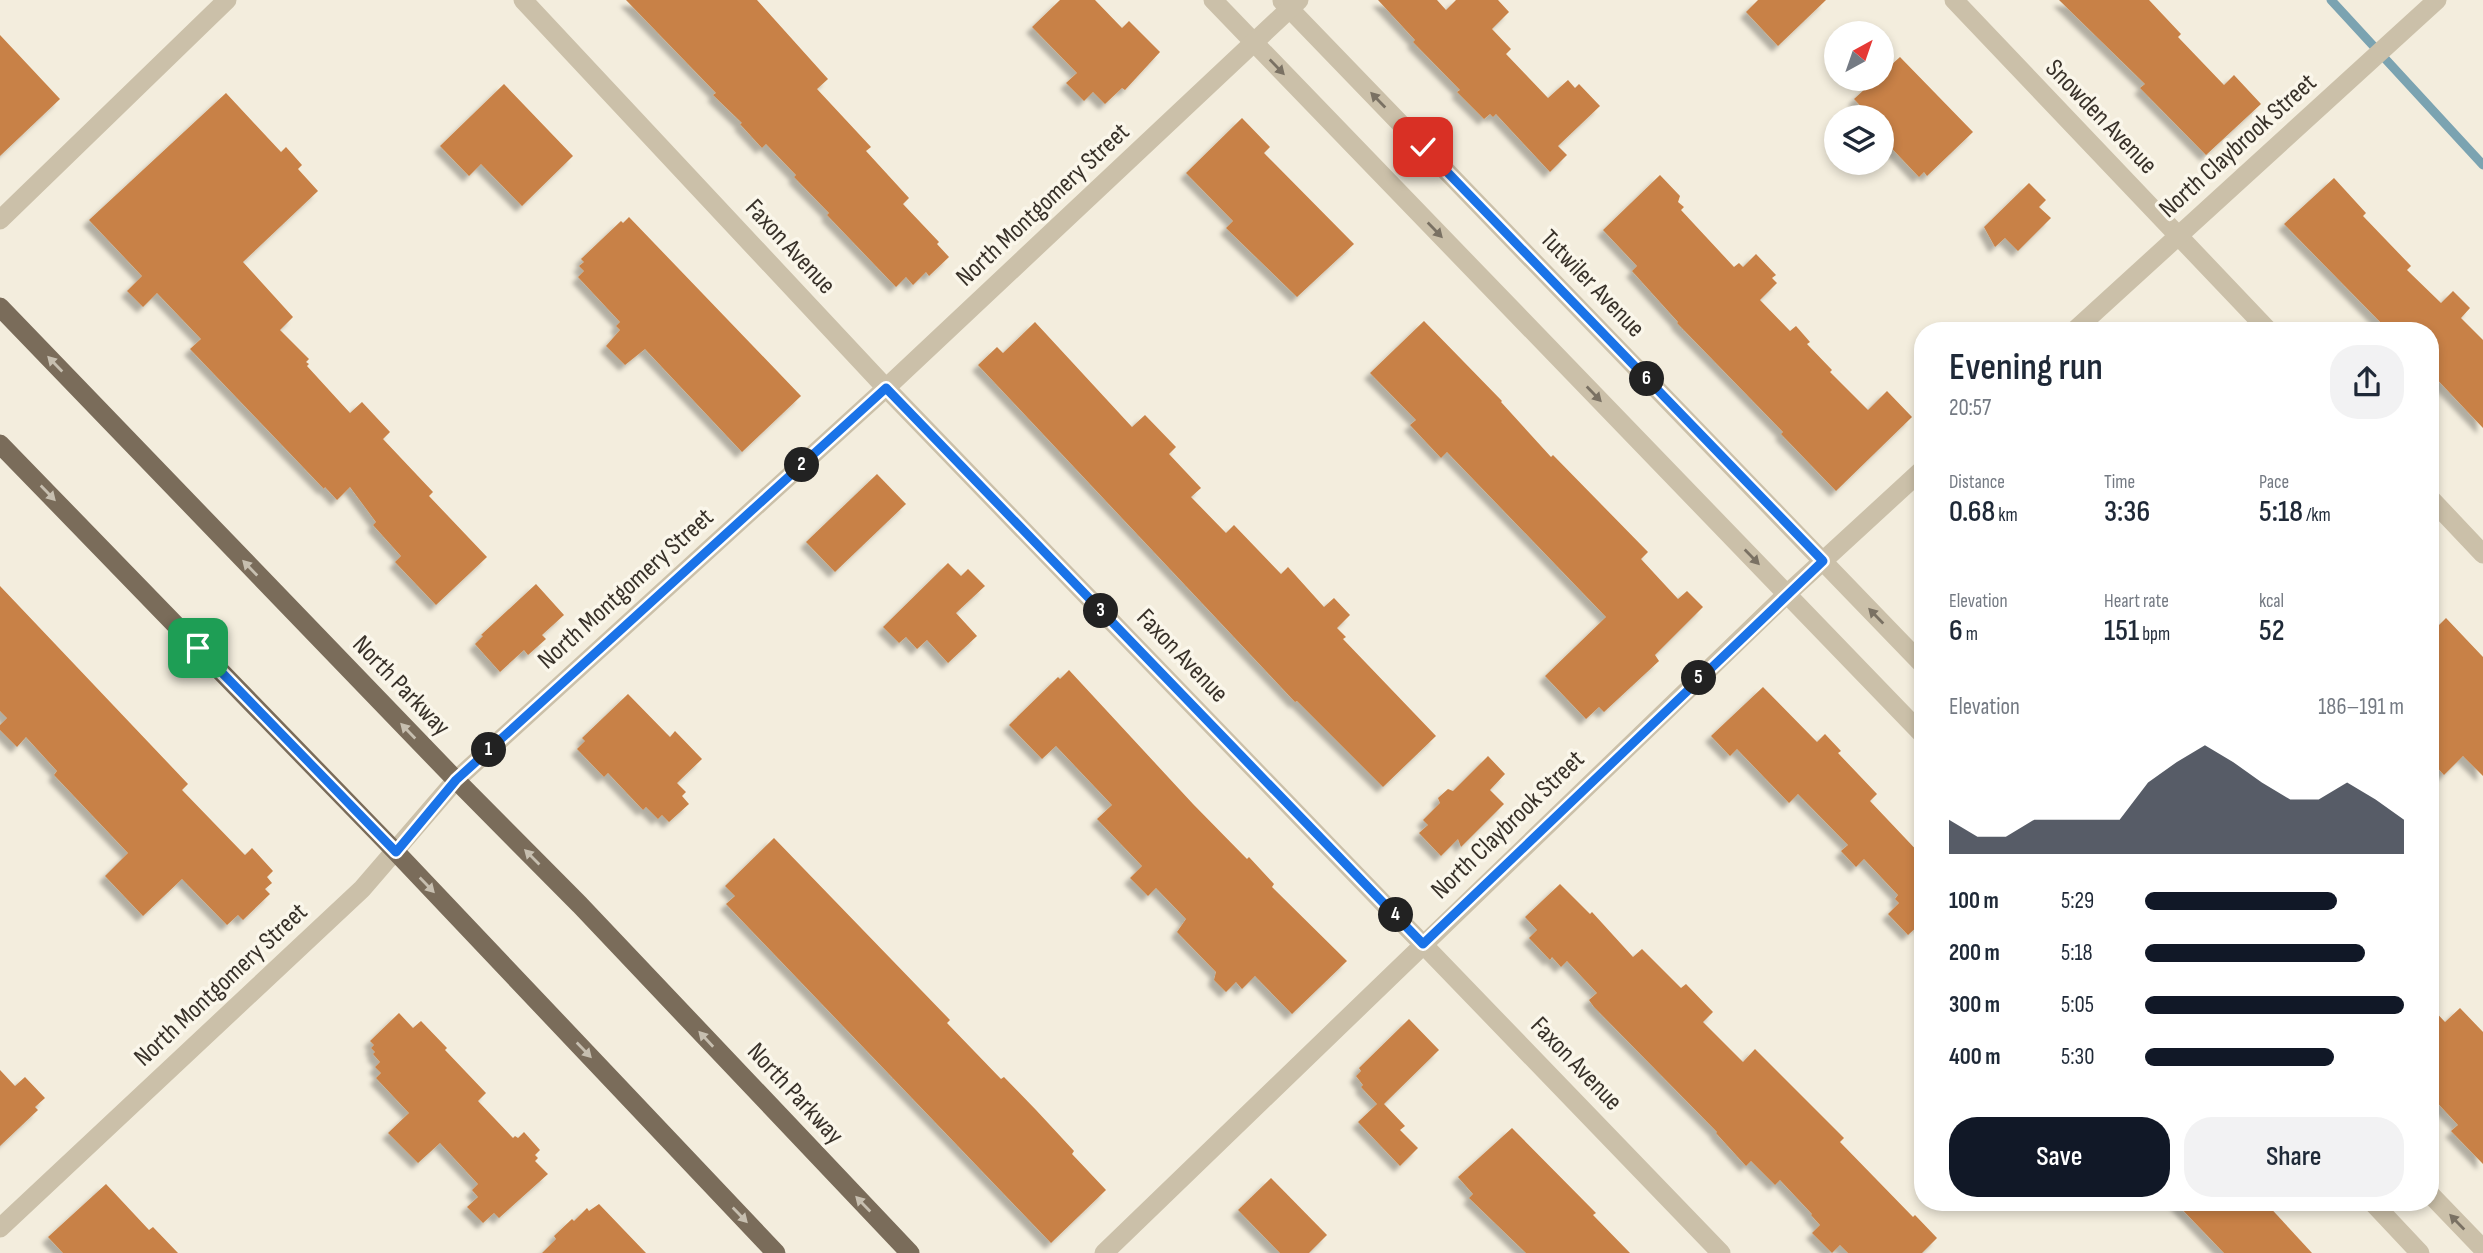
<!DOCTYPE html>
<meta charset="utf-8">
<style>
body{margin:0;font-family:"Sofia Sans Condensed",sans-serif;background:#f2f2f3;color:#1f2937;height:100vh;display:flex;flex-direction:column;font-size:26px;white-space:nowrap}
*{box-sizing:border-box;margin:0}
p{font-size:23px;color:#747a83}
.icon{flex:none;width:38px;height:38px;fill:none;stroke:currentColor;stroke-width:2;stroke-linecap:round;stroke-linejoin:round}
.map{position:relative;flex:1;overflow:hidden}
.side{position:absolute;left:1914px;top:322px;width:525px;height:889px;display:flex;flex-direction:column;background:#fff;border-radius:28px;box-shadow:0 4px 10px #0003}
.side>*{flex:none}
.needle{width:46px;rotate:40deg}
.buttons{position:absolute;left:1824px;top:21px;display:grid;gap:14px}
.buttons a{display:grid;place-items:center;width:70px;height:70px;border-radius:50%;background:#fff;box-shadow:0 4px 10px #0003;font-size:35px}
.pin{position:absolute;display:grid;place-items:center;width:60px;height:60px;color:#fff;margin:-30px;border-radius:14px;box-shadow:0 4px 10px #0006}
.km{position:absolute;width:35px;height:35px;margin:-18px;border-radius:50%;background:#222;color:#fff;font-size:19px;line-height:35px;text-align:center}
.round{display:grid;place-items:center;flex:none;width:74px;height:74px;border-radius:28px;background:#f2f2f3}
.overview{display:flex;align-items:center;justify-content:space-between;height:119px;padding:0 35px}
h1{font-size:38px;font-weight:600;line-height:52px}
.stats{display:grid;grid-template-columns:repeat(3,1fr);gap:10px;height:119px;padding:7px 35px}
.stats div{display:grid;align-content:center}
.stats b{font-size:30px;font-weight:600}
.stats small{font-size:19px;font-weight:400}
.stats p{font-size:19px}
.chart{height:196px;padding:14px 35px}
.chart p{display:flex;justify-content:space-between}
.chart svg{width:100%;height:126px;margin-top:7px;fill:#111827;opacity:.7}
.button{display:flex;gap:14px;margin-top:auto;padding:14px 35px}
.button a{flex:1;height:80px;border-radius:28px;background:#111827;color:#fff;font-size:28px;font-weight:600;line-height:80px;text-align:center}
.button a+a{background:#f2f2f3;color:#1f2937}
ul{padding:0 35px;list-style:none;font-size:23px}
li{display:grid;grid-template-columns:112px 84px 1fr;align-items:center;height:52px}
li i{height:18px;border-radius:9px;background:#111827}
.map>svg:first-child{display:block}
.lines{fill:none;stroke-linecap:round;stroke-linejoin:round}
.stream{stroke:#7ba3b1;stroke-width:9}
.building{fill:#c88146;filter:url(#shadow)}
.minor{stroke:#cbc0a9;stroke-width:19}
.tertiary{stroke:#cbc0a9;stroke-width:19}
.primary{stroke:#7a6c5a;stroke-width:19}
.oneway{fill:#7a7163}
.oneway2{fill:#c7bfb0}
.route-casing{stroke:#fff;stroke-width:14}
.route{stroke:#1a73e8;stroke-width:9}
.labels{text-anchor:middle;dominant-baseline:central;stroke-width:7;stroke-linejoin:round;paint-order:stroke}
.street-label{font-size:26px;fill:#383129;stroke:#faf6ea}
</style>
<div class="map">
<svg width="2483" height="1253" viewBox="0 0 2483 1253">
<defs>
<filter id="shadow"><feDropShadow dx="-6" dy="6" stdDeviation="2" flood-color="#0004"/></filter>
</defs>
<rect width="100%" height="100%" fill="#f3eddd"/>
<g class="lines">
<polyline class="stream" points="2331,0 2483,165"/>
</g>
<g class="building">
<polygon points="626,0 757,0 828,79 817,89 871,147 866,151 909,198 903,204 939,242 937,244 949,257 929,276 926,272 913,285 906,277 896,287 827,215 829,213 794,177 796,175 766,144 762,148 740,124 742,123 713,95 716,93"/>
<polygon points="1060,0 1095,0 1122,28 1129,21 1160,52 1125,90 1122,88 1105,104 1093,92 1084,101 1066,83 1077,73 1032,27"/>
<polygon points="1378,0 1437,0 1446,10 1456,0 1498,0 1509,12 1492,29 1511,49 1506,54 1548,98 1568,80 1575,88 1579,84 1600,106 1558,146 1567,155 1550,172 1496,114 1493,117 1490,114 1484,119 1457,92 1460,90 1413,42 1415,40"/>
<polygon points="1758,0 1826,0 1778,46 1746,12"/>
<polygon points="2059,0 2149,0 2181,34 2178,37 2224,85 2234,75 2261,104 2206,155 2140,88 2145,84"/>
<polygon points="0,35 60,99 0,156"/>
<polygon points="1900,57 1973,132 1927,176 1924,172 1919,177 1881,137 1881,117 1871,117 1854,99 1876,79 1881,79 1881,74"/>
<polygon points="504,84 573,156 522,206 481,164 469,176 440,146"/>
<polygon points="226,93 281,152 286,147 302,165 298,169 318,191 243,262 293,317 280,330 309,359 306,362 309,364 307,366 350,413 362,402 390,432 383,439 433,492 429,496 487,557 436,605 395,562 401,556 373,525 376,522 350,487 337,500 325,487 324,489 190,349 201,339 157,293 143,307 127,291 142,276 89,220"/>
<polygon points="1242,118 1270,147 1264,153 1354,244 1297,297 1226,228 1233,221 1186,173"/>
<polygon points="1660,175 1680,196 1678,202 1684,207 1681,210 1734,267 1739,263 1743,267 1756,254 1776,275 1772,278 1777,283 1760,300 1790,331 1796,326 1810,342 1807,344 1832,370 1830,372 1868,410 1887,391 1912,417 1836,491 1781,434 1783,432 1677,323 1678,322 1632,271 1637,266 1603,230"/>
<polygon points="2334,178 2366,213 2363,216 2411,266 2407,270 2441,303 2453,291 2470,308 2461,318 2483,340 2483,428 2431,373 2431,331 2389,331 2284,224"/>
<polygon points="2029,183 2046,200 2039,207 2051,218 2018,251 2005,238 1995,247 1984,227"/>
<polygon points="629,217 801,396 742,452 645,349 625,365 606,346 620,330 616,326 620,322 578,277 584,271 579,266 584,262 581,259 621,221 623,223"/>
<polygon points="1424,321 1502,401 1501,402 1551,457 1553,455 1648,552 1641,559 1678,599 1687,591 1703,607 1655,655 1659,661 1604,712 1599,707 1586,719 1545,676 1606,617 1447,452 1441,458 1410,425 1416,420 1370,373"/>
<polygon points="1035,322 1132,427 1145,415 1176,447 1169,454 1201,488 1191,497 1226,533 1234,525 1281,574 1288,567 1324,607 1334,598 1350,615 1337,628 1346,637 1343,639 1436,736 1383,787 1297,701 1295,702 978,365 997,347 1003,353"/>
<polygon points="877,474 906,504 835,572 806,542"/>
<polygon points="948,563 961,576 968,569 985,586 956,613 977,636 948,663 927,640 917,649 906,637 899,643 883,627"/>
<polygon points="536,584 564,615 542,635 546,639 528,655 524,650 500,672 475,644 483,636 481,635"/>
<polygon points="0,586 188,784 182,790 242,852 245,855 252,848 273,871 267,877 272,883 265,889 270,894 243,920 238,915 227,925 182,879 143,916 105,876 128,853 54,775 57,771 26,737 17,747 0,730 0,725 7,718 0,711"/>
<polygon points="2446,618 2483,657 2483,776 2463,756 2444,775 2431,761 2431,633"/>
<polygon points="1069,670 1193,804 1247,859 1249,857 1274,884 1272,887 1347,961 1292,1014 1255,976 1242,989 1236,982 1226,992 1214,980 1216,972 1177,932 1186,919 1156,888 1148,896 1130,878 1142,866 1097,819 1112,805 1056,746 1042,759 1009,725 1058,677 1060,679"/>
<polygon points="1763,687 1817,742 1825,734 1841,751 1838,753 1877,794 1870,801 1923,857 1923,927 1920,924 1908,935 1888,914 1899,903 1895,899 1898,895 1864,859 1856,867 1841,851 1848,845 1798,794 1789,803 1737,749 1730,756 1711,736"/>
<polygon points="628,694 670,737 675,731 702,759 677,783 686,792 682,796 689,804 669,822 662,815 658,819 646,807 643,810 608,773 604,777 577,749 585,741 582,738"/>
<polygon points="1488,756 1505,774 1490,790 1504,804 1461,847 1458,839 1441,856 1419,833 1428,825 1423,820 1440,803 1438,798 1448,789 1453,791"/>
<polygon points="774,838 950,1020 947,1023 1001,1079 1004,1077 1036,1110 1074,1151 1072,1154 1106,1190 1051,1243 726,904 735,896 725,886"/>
<polygon points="1560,884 1590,914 1592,912 1633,957 1642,949 1681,988 1686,984 1713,1012 1703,1022 1743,1062 1755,1049 1844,1138 1840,1142 1913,1217 1915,1215 1937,1238 1922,1253 1848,1253 1840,1245 1832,1253 1812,1233 1820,1225 1811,1215 1812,1214 1780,1180 1775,1185 1751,1161 1746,1166 1716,1133 1717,1132 1594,1007 1589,1000 1597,993 1567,961 1561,967 1552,957 1550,960 1529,938 1537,930 1525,917"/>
<polygon points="2431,1007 2445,1022 2460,1008 2483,1032 2483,1164 2451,1131 2458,1125 2431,1096"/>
<polygon points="399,1013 413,1028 421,1021 447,1048 445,1050 486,1093 478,1101 513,1138 515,1136 518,1138 524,1132 540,1150 535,1155 538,1158 535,1161 548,1174 499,1218 494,1213 483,1223 467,1207 478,1197 472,1190 478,1184 440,1143 418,1163 388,1133 409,1113 376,1078 381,1073 375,1067 380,1062 373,1054 375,1052 371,1048 374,1045 370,1041"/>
<polygon points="1409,1019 1439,1050 1384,1104 1405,1126 1400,1130 1418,1148 1400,1166 1358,1122 1377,1104 1361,1087 1363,1085 1356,1076 1361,1071 1359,1068"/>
<polygon points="0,1070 15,1086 25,1077 45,1098 35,1107 38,1110 0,1146"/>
<polygon points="1512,1128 1596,1213 1593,1215 1630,1253 1526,1253 1469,1198 1473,1194 1458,1177"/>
<polygon points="1271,1178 1327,1235 1309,1253 1280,1253 1238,1210"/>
<polygon points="106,1184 149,1230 153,1227 178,1253 63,1253 48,1237"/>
<polygon points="2175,1202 2265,1202 2312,1253 2224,1253"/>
<polygon points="599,1204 646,1253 542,1253 556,1239 554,1236 572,1219 574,1221 587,1208 589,1211"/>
</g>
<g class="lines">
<g class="minor">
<polyline points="523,0 886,388 1721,1253"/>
<polyline points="1213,0 1923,735"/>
<polyline points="1954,0 2269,331"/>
<polyline points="1282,1 1923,665"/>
<polyline points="2074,331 2437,0"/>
<polyline points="2431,499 2483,554"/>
<polyline points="2431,1195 2483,1249"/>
<polyline points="2372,1202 2420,1253"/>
<polyline points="0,1228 362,889 456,780 886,388 1299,0"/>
<polyline points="1104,1253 1787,594 1923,469"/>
</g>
<polyline class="tertiary" points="0,220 227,0"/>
<g class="primary">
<polyline points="0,307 456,780 580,905 910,1253"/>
<polyline points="0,444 396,852 776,1253"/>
</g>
</g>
<defs><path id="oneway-solid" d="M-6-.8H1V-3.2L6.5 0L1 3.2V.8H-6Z" transform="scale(1.75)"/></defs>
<g class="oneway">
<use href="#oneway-solid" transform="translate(1277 67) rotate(46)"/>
<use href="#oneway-solid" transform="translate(1378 100) rotate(-134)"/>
<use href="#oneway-solid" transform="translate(1435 230) rotate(46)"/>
<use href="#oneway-solid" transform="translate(1594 394) rotate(46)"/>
<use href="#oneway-solid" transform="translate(1752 557) rotate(46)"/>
<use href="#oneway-solid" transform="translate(1876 616) rotate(-134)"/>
<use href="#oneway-solid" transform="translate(2457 1222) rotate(-134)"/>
</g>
<g class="oneway2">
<use href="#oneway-solid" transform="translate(55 364) rotate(-134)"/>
<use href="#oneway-solid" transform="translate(48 493) rotate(46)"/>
<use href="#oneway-solid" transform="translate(250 568) rotate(-134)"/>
<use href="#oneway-solid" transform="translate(408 731) rotate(-134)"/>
<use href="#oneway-solid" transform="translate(532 857) rotate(-135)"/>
<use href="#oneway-solid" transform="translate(427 885) rotate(46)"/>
<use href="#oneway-solid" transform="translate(706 1039) rotate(-133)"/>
<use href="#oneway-solid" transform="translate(584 1050) rotate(46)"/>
<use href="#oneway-solid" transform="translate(863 1204) rotate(-134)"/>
<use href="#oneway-solid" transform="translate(740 1215) rotate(46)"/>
</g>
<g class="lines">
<defs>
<polyline id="route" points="198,648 396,852 456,780 886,388 1423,944 1823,561 1423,147"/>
</defs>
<use href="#route" class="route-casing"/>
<use href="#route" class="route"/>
</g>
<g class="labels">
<g class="street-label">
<text transform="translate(2101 117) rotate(46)">Snowden Avenue</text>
<text transform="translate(2238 146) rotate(-42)">North Claybrook Street</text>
<text transform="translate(1043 205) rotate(-43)">North Montgomery Street</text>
<text transform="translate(790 247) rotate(47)">Faxon Avenue</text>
<text transform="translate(1592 284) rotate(46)">Tutwiler Avenue</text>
<text transform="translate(626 589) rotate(-42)">North Montgomery Street</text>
<text transform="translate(1182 656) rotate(46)">Faxon Avenue</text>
<text transform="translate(401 686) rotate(46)">North Parkway</text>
<text transform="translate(1508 825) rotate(-44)">North Claybrook Street</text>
<text transform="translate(221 985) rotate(-43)">North Montgomery Street</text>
<text transform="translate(1576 1064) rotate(46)">Faxon Avenue</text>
<text transform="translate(795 1094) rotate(47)">North Parkway</text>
</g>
</g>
</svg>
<div class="buttons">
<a><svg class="needle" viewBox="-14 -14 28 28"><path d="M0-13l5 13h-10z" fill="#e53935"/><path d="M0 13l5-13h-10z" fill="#747a83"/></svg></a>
<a><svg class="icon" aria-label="layers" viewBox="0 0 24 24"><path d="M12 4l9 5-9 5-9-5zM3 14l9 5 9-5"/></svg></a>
</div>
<div class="pin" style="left:198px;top:648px;background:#1e9e55"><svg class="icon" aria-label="arrive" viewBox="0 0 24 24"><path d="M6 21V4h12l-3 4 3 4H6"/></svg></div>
<div class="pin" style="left:1423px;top:147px;background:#d93025"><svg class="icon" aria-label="check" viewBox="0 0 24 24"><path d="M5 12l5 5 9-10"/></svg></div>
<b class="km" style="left:489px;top:750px">1</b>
<b class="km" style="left:802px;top:465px">2</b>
<b class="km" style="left:1101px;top:611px">3</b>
<b class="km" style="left:1396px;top:915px">4</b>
<b class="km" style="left:1699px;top:678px">5</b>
<b class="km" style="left:1647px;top:379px">6</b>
<section class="side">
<div class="overview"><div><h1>Evening run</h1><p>20:57</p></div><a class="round"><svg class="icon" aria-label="share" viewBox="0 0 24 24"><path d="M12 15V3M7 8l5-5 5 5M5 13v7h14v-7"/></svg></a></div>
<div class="stats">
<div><p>Distance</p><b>0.68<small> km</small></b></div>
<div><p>Time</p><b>3:36</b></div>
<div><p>Pace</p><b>5:18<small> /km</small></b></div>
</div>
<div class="stats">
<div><p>Elevation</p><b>6<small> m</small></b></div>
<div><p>Heart rate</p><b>151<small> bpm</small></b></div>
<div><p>kcal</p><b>52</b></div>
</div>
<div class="chart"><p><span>Elevation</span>186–191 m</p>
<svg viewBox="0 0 160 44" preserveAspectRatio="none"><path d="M0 44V32L10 38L20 38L30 32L40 32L50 32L60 32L70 19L80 12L90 6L100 12L110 19L120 25L130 25L140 19L150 25L160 32V44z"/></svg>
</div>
<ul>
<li><b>100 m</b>5:29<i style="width:74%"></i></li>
<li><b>200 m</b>5:18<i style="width:85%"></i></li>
<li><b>300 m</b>5:05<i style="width:100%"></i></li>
<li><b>400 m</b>5:30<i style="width:73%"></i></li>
</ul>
<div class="button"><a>Save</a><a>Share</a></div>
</section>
</div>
